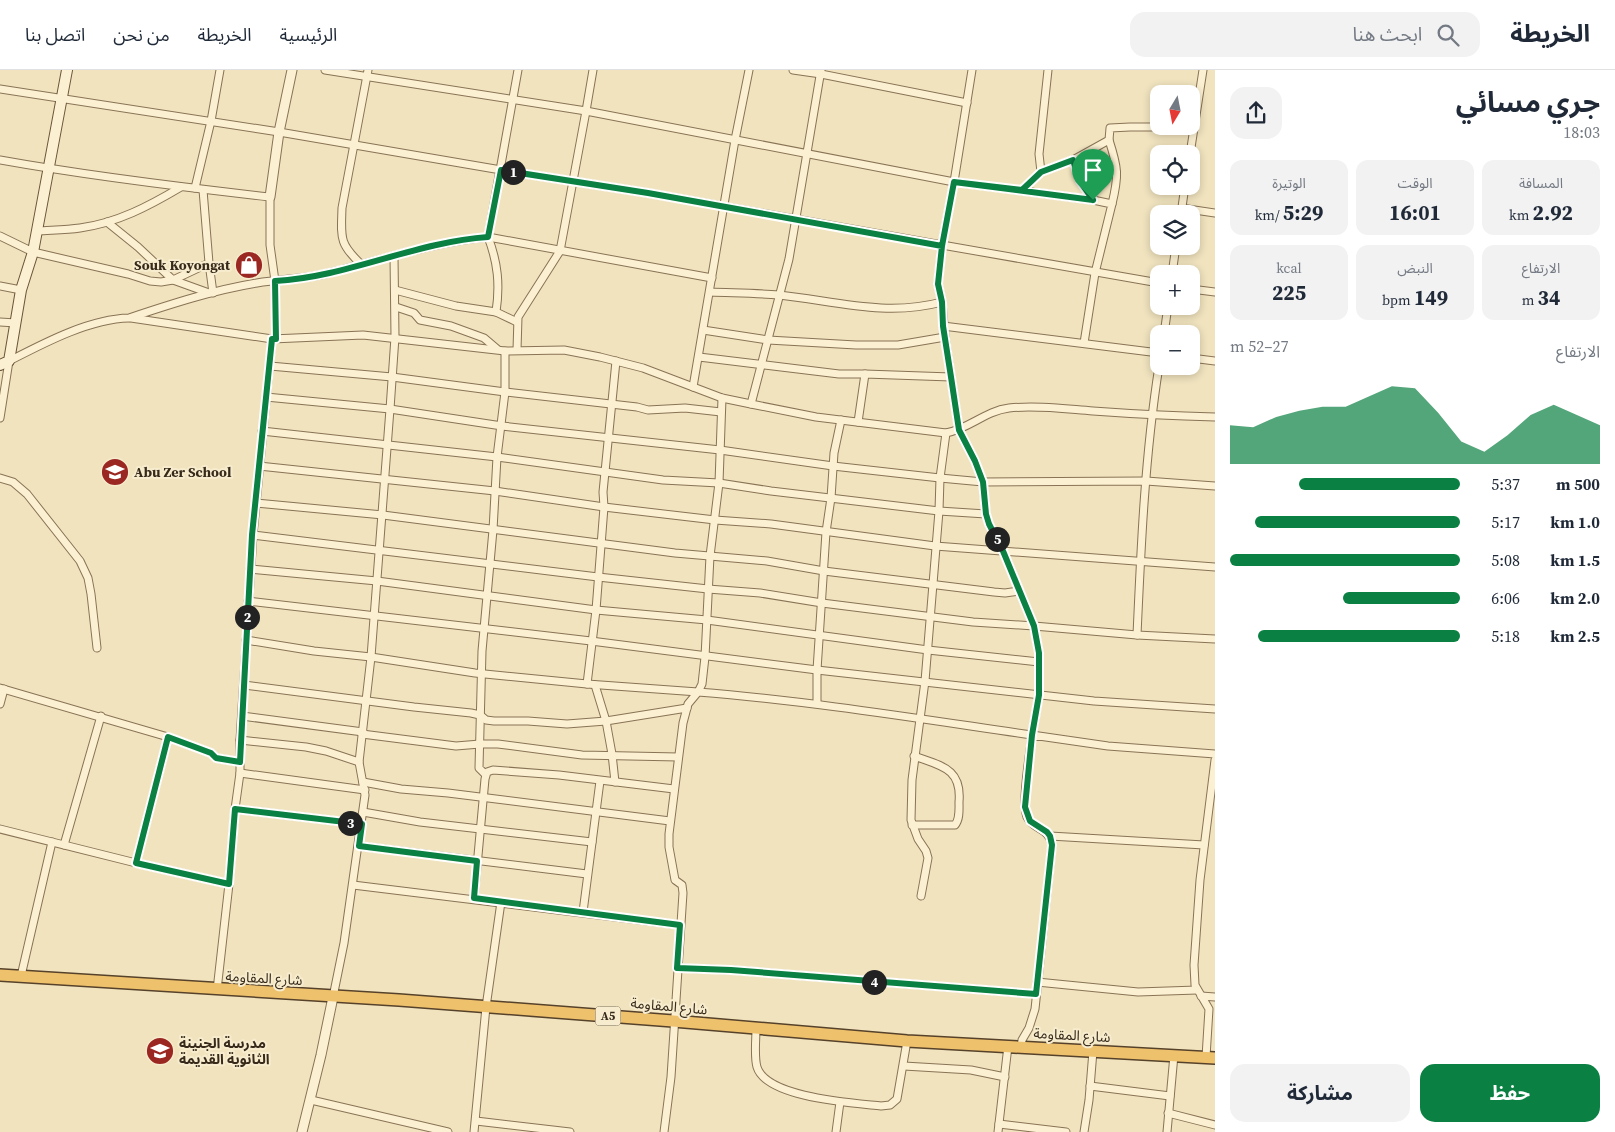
<!DOCTYPE html>
<html lang="ar">
<meta charset="utf-8">
<style>
body{margin:0;font-family:"Source Serif 4","Noto Sans Arabic",serif;background:#f2f2f3;color:#1f2937;direction:rtl;height:100vh;display:flex;flex-direction:column;font-size:19px;white-space:nowrap}
*{box-sizing:border-box;margin:0}
p{font-size:16px;color:#747a83}
.icon{flex:none;width:28px;height:28px;fill:none;stroke:currentColor;stroke-width:2;stroke-linecap:round;stroke-linejoin:round}
.map{position:relative;flex:1;overflow:hidden;direction:ltr}
.sheet{display:flex;flex-direction:column;background:#fff;width:400px}
.sheet>*{flex:none}
.needle{width:32px;rotate:190deg}
.fabs{position:absolute;left:1150px;top:15px;display:grid;gap:10px}
.fabs a{display:grid;place-items:center;width:50px;height:50px;border-radius:10px;background:#fff;box-shadow:0 2px 8px #0003;font-size:25px}
.pin{position:absolute;display:grid;place-items:center;width:42px;height:42px;color:#fff;margin:-51px -21px;border-radius:50% 50% 50% 0;rotate:-45deg;box-shadow:0 0 5px #0007}
.pin .icon{rotate:45deg}
.km{position:absolute;width:25px;height:25px;margin:-12px;border-radius:50%;background:#222;color:#fff;font-size:14px;line-height:25px;text-align:center}
.round{display:grid;place-items:center;flex:none;width:52px;height:52px;border-radius:15px;background:#f2f2f3}
.head{display:flex;align-items:center;justify-content:space-between;height:85px;padding:0 15px}
h1{font-size:28px;font-weight:700;line-height:38px}
.figures{display:grid;grid-template-columns:repeat(3,1fr);gap:8px;height:85px;padding:5px 15px}
.figures div{display:grid;align-content:center;border-radius:12px;background:#f2f2f3;text-align:center}
.figures b{font-size:21px;font-weight:700}
.figures small{font-size:14px;font-weight:400}
.figures p{font-size:14px}
.chart{height:140px;padding:10px 15px}
.chart p{display:flex;justify-content:space-between}
.chart svg{width:100%;height:90px;margin-top:5px;fill:#0b8043;opacity:.7}
.action{display:flex;gap:10px;margin-top:auto;padding:10px 15px}
.action a{flex:1;height:58px;border-radius:15px;background:#0b8043;color:#fff;font-size:20px;font-weight:700;line-height:58px;text-align:center}
.action a+a{background:#f2f2f3;color:#1f2937}
ul{padding:0 15px;list-style:none;font-size:16px}
li{display:grid;grid-template-columns:80px 60px 1fr;align-items:center;height:38px}
li i{height:12px;border-radius:6px;background:#0b8043}
header{display:flex;align-items:center;gap:30px;box-sizing:border-box;height:70px;padding:0 25px;background:#fff;border-bottom:1px solid #e0e1e3}
header strong{font-size:24px}
nav{display:flex;gap:28px;margin-inline-start:auto;font-size:18px}
.search{width:350px;height:45px;background:#f2f2f3;display:flex;align-items:center;gap:12px;box-sizing:border-box;padding:0 18px;border-radius:15px;color:#747a83;font-size:19px}
main{display:flex;flex:1;min-height:0}
.map>svg:first-child{display:block}
.lines{fill:none;stroke-linecap:round;stroke-linejoin:round}
.minor-casing{stroke:#897356;stroke-width:9}
.tertiary-casing{stroke:#897356;stroke-width:11}
.secondary-casing{stroke:#6b5439;stroke-width:12}
.trunk-casing{stroke:#56412a;stroke-width:14}
.minor{stroke:#fbf0d1;stroke-width:7}
.tertiary{stroke:#fbf0d1;stroke-width:9}
.secondary{stroke:#fbf0d1;stroke-width:10}
.trunk{stroke:#eec16d;stroke-width:11}
.route-casing{stroke:#fff;stroke-width:10}
.route{stroke:#0b8043;stroke-width:6}
.labels{text-anchor:middle;dominant-baseline:central;stroke-width:4;stroke-linejoin:round;paint-order:stroke}
.shield{fill:#f7edce;stroke:#716451;stroke-width:1}
.shield-label{font-size:12px;font-weight:bold;fill:#372a1b}
.poi-label{font-size:14px;font-weight:bold;fill:#372a1b;stroke:#f7edce;text-anchor:start}
.street-label{font-size:14px;fill:#372a1b;stroke:#f7edce}
</style>
<header>
<strong>الخريطة</strong>
<div class="search"><svg class="icon" aria-label="search" viewBox="0 0 24 24"><circle cx="10" cy="10" r="6"/><path d="M15 15l6 6"/></svg>ابحث هنا</div>
<nav><a>الرئيسية</a><a>الخريطة</a><a>من نحن</a><a>اتصل بنا</a></nav>
</header>
<main>
<section class="sheet">
<div class="head"><div><h1>جري مسائي</h1><p>18:03</p></div><a class="round"><svg class="icon" aria-label="share" viewBox="0 0 24 24"><path d="M12 15V3M7 8l5-5 5 5M5 13v7h14v-7"/></svg></a></div>
<div class="figures">
<div><p>المسافة</p><b>2.92<small> km</small></b></div>
<div><p>الوقت</p><b>16:01</b></div>
<div><p>الوتيرة</p><b>5:29<small> /km</small></b></div>
</div>
<div class="figures">
<div><p>الارتفاع</p><b>34<small> m</small></b></div>
<div><p>النبض</p><b>149<small> bpm</small></b></div>
<div><p>kcal</p><b>225</b></div>
</div>
<div class="chart"><p><span>الارتفاع</span>27–52 m</p>
<svg viewBox="0 0 160 44" preserveAspectRatio="none"><path d="M0 44V25L10 26L20 21L30 18L40 16L50 16L60 11L70 6L80 7L90 19L100 33L110 38L120 30L130 20L140 15L150 20L160 25V44z"/></svg>
</div>
<ul>
<li><b>500 m</b>5:37<i style="width:70%"></i></li>
<li><b>1.0 km</b>5:17<i style="width:89%"></i></li>
<li><b>1.5 km</b>5:08<i style="width:100%"></i></li>
<li><b>2.0 km</b>6:06<i style="width:51%"></i></li>
<li><b>2.5 km</b>5:18<i style="width:88%"></i></li>
</ul>
<div class="action"><a>حفظ</a><a>مشاركة</a></div>
</section>
<div class="map">
<svg width="1215" height="1062" viewBox="0 0 1215 1062">
<rect width="100%" height="100%" fill="#f0e3be"/>
<g class="lines">
<defs>
<g id="minor">
<polyline points="325,0 586,41 593,0"/>
<polyline points="793,0 821,4 967,33"/>
<polyline points="972,0 954,112 942,175 1159,213"/>
<path d="M0 19 279 62 501 100 648 123 942 175 938 214 942 232 945 267 959 360 975 391 983 412 986 444 989 454 1003 481 1034 556 1039 583V625L1032 665C921 649 810 631 698 622L688 634 683 653 669 764V777L675 810 682 815 683 823 671 1007 664 1062"/>
<path d="M1109 70C1118 98 1119 105 1112 134"/>
<polyline points="1190,84 1203,0"/>
<path d="M0 90C89 106 180 117 270 127V175L275 211 276 269"/>
<polyline points="1073,90 1081,111 1093,130 1112,134 1095,203 1084,273"/>
<polyline points="1041,102 1039,84 1048,0"/>
<polyline points="195,118 211,51 220,0"/>
<polyline points="1022,120 1041,102 1073,90 1109,70 1110,58 1130,57 1194,57"/>
<polyline points="1181,138 1215,143"/>
<polyline points="1181,144 1185,116"/>
<polyline points="107,152 138,177 173,210 209,193 203,120"/>
<path d="M37 161C51 160 66 160 80 158 117 153 149 136 181 117"/>
<polyline points="0,166 33,182 128,204 150,211 161,212 173,210 209,223"/>
<polyline points="209,193 213,223"/>
<path d="M362 195C339 174 341 168 342 138L368 0"/>
<polyline points="1172,204 1176,176"/>
<polyline points="0,216 21,220"/>
<polyline points="1191,219 1215,222"/>
<polyline points="395,220 456,236 496,242"/>
<path d="M710 222C733 223 756 223 779 225 835 231 886 247 942 232"/>
<polyline points="396,237 414,243 420,250 451,256 484,268 497,279"/>
<polyline points="131,248 272,269"/>
<polyline points="0,252 16,253"/>
<path d="M517 252 496 242C500 215 498 193 488 167L518 0"/>
<polyline points="943,256 1159,283"/>
<polyline points="703,260 768,270 856,275 898,275 945,267"/>
<polyline points="1164,264 1168,236"/>
<polyline points="517,280 518,247 560,181 586,41 954,112 1093,130"/>
<polyline points="699,287 839,304 865,304"/>
<polyline points="1191,288 1215,291"/>
<polyline points="270,296 392,307 505,322 637,337 648,340 685,338 721,342"/>
<polyline points="693,317 735,70 749,0"/>
<polyline points="266,327 390,339 502,356 720,380 833,396 940,408 983,412 1146,411 1215,416"/>
<polyline points="751,334 789,189 821,0"/>
<path d="M0 348 9 291C44 273 89 249 129 248 171 234 214 220 257 213 280 209 303 209 325 204 379 191 433 172 488 167L712 208"/>
<polyline points="858,352 865,304 951,307"/>
<polyline points="262,361 497,387 663,410 719,413 771,421 939,441 986,444"/>
<polyline points="259,396 495,421 604,437 715,450 771,454 935,476 1215,497"/>
<polyline points="0,408 13,412 27,424 80,491 88,508 91,524 97,578"/>
<polyline points="256,433 383,445 675,483 767,491 824,501 994,522 1005,523 1019,521"/>
<polyline points="253,465 598,507 708,519 760,523 822,533 973,552 1034,556 1137,565 1215,569"/>
<polyline points="250,499 377,511 596,540 707,550 928,580 1039,592"/>
<polyline points="248,531 591,571 817,600 1094,631 1215,639"/>
<path d="M1137 565C1141 475 1145 385 1159 296"/>
<polyline points="246,570 314,581 371,587 475,603 587,614 698,622 702,614 705,587 710,486 719,413 722,328"/>
<polyline points="587,614 596,540 604,437 603,422 616,291"/>
<polyline points="244,615 414,637 471,643 480,645 486,650 494,651 528,651 567,654 606,651 687,638"/>
<polyline points="595,615 606,651 612,684 615,712"/>
<polyline points="0,618 168,667 211,683 216,688 240,692"/>
<polyline points="817,633 817,600 826,462 831,428 834,383 841,350"/>
<polyline points="0,634 4,619"/>
<polyline points="242,646 363,662"/>
<polyline points="362,664 456,676 480,674 498,674 582,685 678,687"/>
<polyline points="240,670 306,677 326,681 359,692"/>
<polyline points="240,703 365,720"/>
<polyline points="485,704 479,698 482,581 493,460 497,387 505,322 505,281"/>
<polyline points="363,712 401,719 448,723 670,751"/>
<polyline points="235,739 362,754"/>
<polyline points="363,742 420,752 592,772"/>
<path d="M912 755H955C960 749 959 739 959 732 962 698 941 696 914 686"/>
<polyline points="0,759 136,793 229,814"/>
<polyline points="1050,766 1204,775"/>
<polyline points="64,775 101,646"/>
<polyline points="359,776 587,804"/>
<polyline points="136,793 168,667"/>
<polyline points="353,815 680,855"/>
<polyline points="921,826 928,788 926,781 918,769 911,750 912,710 925,611 939,441 940,408 946,363"/>
<polyline points="474,829 485,709 487,702 493,700 559,705 674,719"/>
<polyline points="583,842 600,711"/>
<polyline points="677,898 731,900 1036,924"/>
<polyline points="21,906 52,772"/>
<polyline points="1037,912 1138,922 1197,920"/>
<path d="M217 920 229 814 235 739 240 703V670L253 465 272 269 363 265 505 281 564 280 600 287 643 298 722 328 751 334 816 347 946 363C969 359 985 341 1009 338 1037 335 1066 339 1093 341 1134 344 1174 346 1215 347"/>
<polyline points="1201,926 1215,927"/>
<polyline points="333,927 344,873 365,725 359,692 371,587 390,339 395,267 394,186"/>
<path d="M756 959C756 969 754 987 757 997 766 1028 854 1033 881 1036L890 1035 897 1029 907 971"/>
<path d="M1021 977 1022 970 1029 958 1035 939 1052 775C1049 757 1034 761 1027 747 1021 732 1030 684 1032 665L1108 676 1215 684"/>
<polyline points="1206,987 1209,939 1195,915 1194,895 1200,810 1215,690"/>
<polyline points="904,996 971,1000 1005,1007"/>
<polyline points="1090,1016 1170,1026"/>
<polyline points="311,1030 448,1062"/>
<polyline points="1168,1043 1215,1055"/>
<polyline points="476,1051 570,1062"/>
<polyline points="999,1054 1066,1062"/>
<polyline points="474,1062 486,937 501,832"/>
<polyline points="836,1062 840,1032"/>
<polyline points="998,1062 1008,976"/>
<polyline points="1084,1062 1089,1030 1093,981"/>
<polyline points="1167,1062 1174,985"/>
</g>
<g id="tertiary">
<polyline points="270,127 279,62 292,0"/>
<polyline points="302,1062 321,985 333,927"/>
</g>
<polyline id="secondary" points="0,295 9,291 21,220 33,182 67,0"/>
<polyline id="trunk" points="0,905 399,930 673,951 907,971 1215,988"/>
</defs>
<use href="#minor" class="minor-casing"/>
<use href="#tertiary" class="tertiary-casing"/>
<use href="#secondary" class="secondary-casing"/>
<use href="#trunk" class="trunk-casing"/>
<use href="#minor" class="minor"/>
<use href="#tertiary" class="tertiary"/>
<use href="#secondary" class="secondary"/>
<use href="#trunk" class="trunk"/>
</g>
<g class="lines">
<defs>
<path id="route" d="M1093 130 954 112 942 176 648 123 501 100 488 167C415 172 348 207 275 211L276 269H272L252 465 240 692 216 688 211 683 168 667 136 793 229 814 235 739 362 754 359 776 477 791 474 828 680 855 677 898 731 900 1036 924 1052 775 1050 766 1047 762 1030 751 1025 737 1032 665 1039 625V583L1034 556 1003 481 989 454 986 444 983 412 975 391 959 360 951 307 943 256 942 232 938 214 942 176 954 112 1022 120 1041 102 1073 90 1080 111 1093 130"/>
</defs>
<use href="#route" class="route-casing"/>
<use href="#route" class="route"/>
</g>
<defs>
<symbol id="shop-disc" viewBox="-11 -11 22 22"><circle r="9.5" fill="#9b2722" stroke="#f7edce"/><path d="M-5-2.5h2.3a2.7 3.5 0 0 1 5.4 0H5L5.5 6h-11ZM-1.5-2.5h3a1.5 2.3 0 0 0-3 0Z" fill="#fff"/></symbol>
<symbol id="school-disc" viewBox="-11 -11 22 22"><circle r="9.5" fill="#9b2722" stroke="#f7edce"/><path d="M0-5L7-2L0 1L-7-2ZM-4 1L0 2.5L4 1V4Q0 6-4 4Z" fill="#fff"/></symbol>
</defs>
<g fill-rule="evenodd">
<use href="#shop-disc" x="233" y="179" width="32" height="32"/>
<use href="#school-disc" x="99" y="386" width="32" height="32"/>
<use href="#school-disc" x="144" y="965" width="32" height="32"/>
</g>
<g class="labels">
<rect class="shield" x="595.5" y="936.5" width="25" height="19" rx="4"/>
<g class="shield-label">
<text x="608" y="946">A5</text>
</g>
<g class="poi-label">
<text x="230" y="195" text-anchor="end">Souk Koyongat</text>
<text x="134" y="402">Abu Zer School</text>
<text x="179" y="973">مدرسة الجنينة<tspan x="179" dy="16">الثانوية القديمة</tspan></text>
</g>
<g class="street-label">
<text transform="translate(264 908) rotate(3)">شارع المقاومة</text>
<text transform="translate(669 936) rotate(5)">شارع المقاومة</text>
<text transform="translate(1072 965) rotate(3)">شارع المقاومة</text>
</g>
</g>
</svg>
<div class="fabs">
<a><svg class="needle" viewBox="-14 -14 28 28"><path d="M0-13l5 13h-10z" fill="#e53935"/><path d="M0 13l5-13h-10z" fill="#747a83"/></svg></a>
<a><svg class="icon" aria-label="locate" viewBox="0 0 24 24"><circle cx="12" cy="12" r="6"/><path d="M12 2v4M12 18v4M2 12h4M18 12h4"/></svg></a>
<a><svg class="icon" aria-label="layers" viewBox="0 0 24 24"><path d="M12 4l9 5-9 5-9-5zM3 14l9 5 9-5"/></svg></a>
<a>+</a>
<a>−</a>
</div>
<div class="pin" style="left:1093px;top:130px;background:#1e9e55"><svg class="icon" aria-label="arrive" viewBox="0 0 24 24"><path d="M6 21V4h12l-3 4 3 4H6"/></svg></div>
<b class="km" style="left:513px;top:102px">1</b>
<b class="km" style="left:247px;top:547px">2</b>
<b class="km" style="left:350px;top:753px">3</b>
<b class="km" style="left:874px;top:912px">4</b>
<b class="km" style="left:997px;top:469px">5</b>
</div>
</main>
